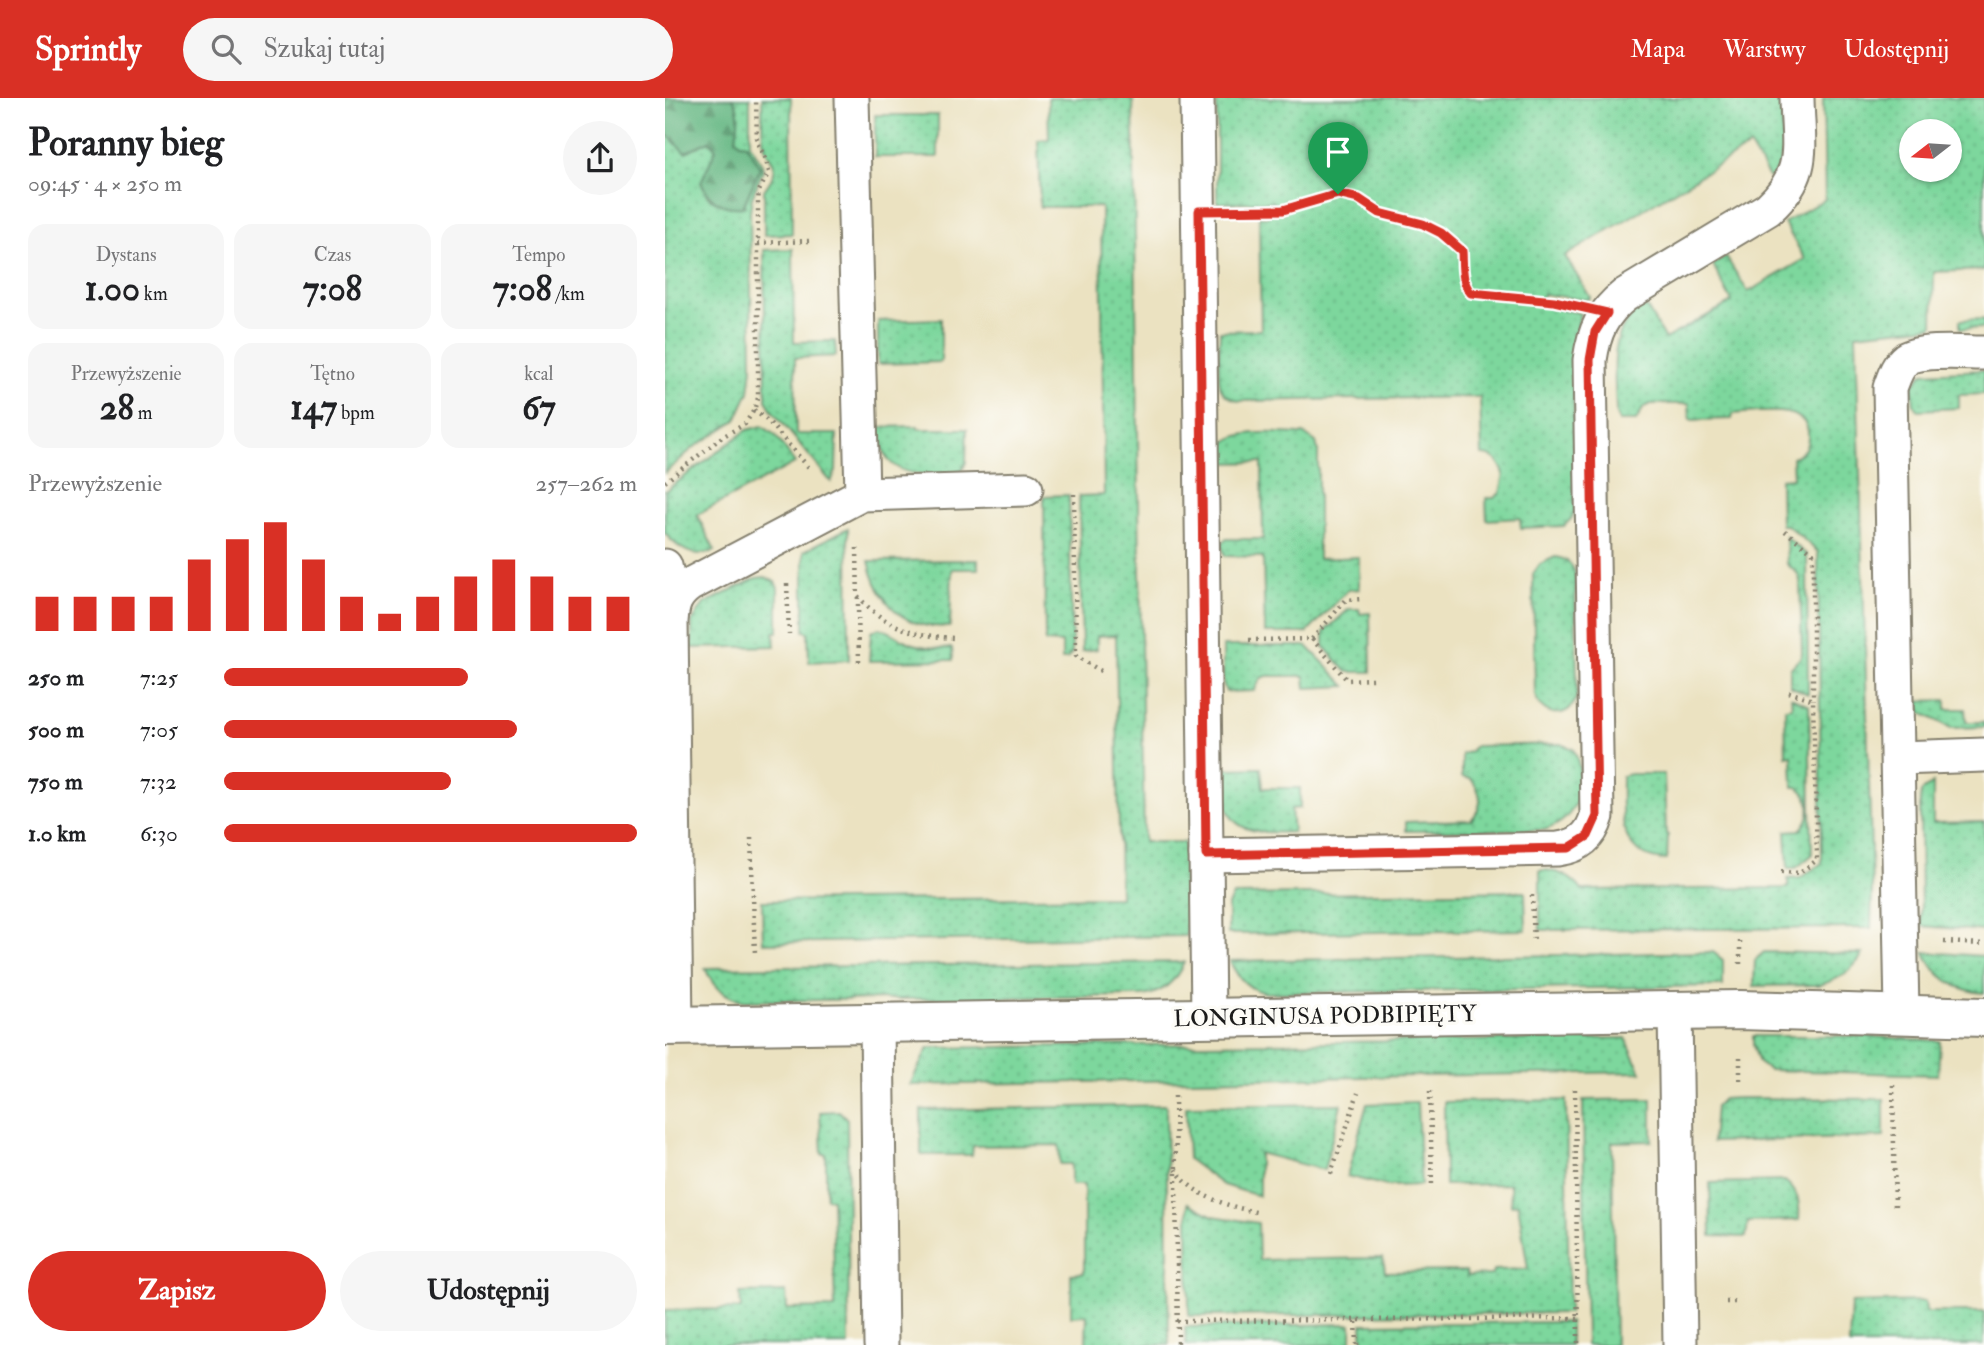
<!DOCTYPE html>
<html lang="pl">
<meta charset="utf-8">
<style>
body{margin:0;font-family:"IM FELL Double Pica",serif;background:#f6f6f6;color:#202124;height:100vh;display:flex;flex-direction:column;font-size:26px;white-space:nowrap}
*{box-sizing:border-box;margin:0}
p{font-size:23px;color:#757577}
.icon{flex:none;width:38px;height:38px;fill:none;stroke:currentColor;stroke-width:2;stroke-linecap:round;stroke-linejoin:round}
.map{position:relative;flex:1;overflow:hidden}
.details{display:flex;flex-direction:column;background:#fff;width:665px}
.details>*{flex:none}
.needle{width:46px;rotate:253deg}
.fabs{position:absolute;left:1234px;top:21px;display:grid;gap:14px}
.fabs a{display:grid;place-items:center;width:63px;height:63px;border-radius:50%;background:#fff;box-shadow:0 2px 5px #0004;font-size:35px}
.pin{position:absolute;display:grid;place-items:center;width:60px;height:60px;color:#fff;margin:-72px -30px;border-radius:50% 50% 50% 0;rotate:-45deg;box-shadow:0 0 7px #0007}
.pin .icon{rotate:45deg}
.round{display:grid;place-items:center;flex:none;width:74px;height:74px;border-radius:37px;background:#f6f6f6}
.head{display:flex;align-items:center;justify-content:space-between;height:119px;padding:0 28px}
h1{font-size:38px;font-weight:700;line-height:52px}
.stats{display:grid;grid-template-columns:repeat(3,1fr);gap:10px;height:119px;padding:7px 28px}
.stats div{display:grid;align-content:center;border-radius:18px;background:#f6f6f6;text-align:center}
.stats b{font-size:35px;font-weight:700}
.stats small{font-size:19px;font-weight:400}
.stats p{font-size:19px}
.chart{height:196px;padding:14px 28px}
.chart p{display:flex;justify-content:space-between}
.chart svg{width:100%;height:126px;margin-top:7px;stroke:#d93025;stroke-width:6}
.primary-button{display:flex;gap:14px;margin-top:auto;padding:14px 28px}
.primary-button a{flex:1;height:80px;border-radius:42px;background:#d93025;color:#fff;font-size:28px;font-weight:700;line-height:80px;text-align:center}
.primary-button a+a{background:#f6f6f6;color:#202124}
ul{padding:0 28px;list-style:none;font-size:23px}
li{display:grid;grid-template-columns:112px 84px 1fr;align-items:center;height:52px}
li i{height:18px;border-radius:9px;background:#d93025}
header{display:flex;align-items:center;gap:42px;box-sizing:border-box;height:98px;padding:0 35px;background:#d93025;color:#fff}
header strong{font-size:33px}
nav{display:flex;gap:38px;margin-inline-start:auto;font-size:24px}
.search{width:490px;height:63px;background:#f6f6f6;display:flex;align-items:center;gap:18px;box-sizing:border-box;padding:0 24px;border-radius:38px;color:#757577;font-size:26px}
main{display:flex;flex:1;min-height:0}
.map>svg:first-child{display:block}
.grass{fill:url(#grass-dots);stroke:#4c7a5c;stroke-width:2;fill-rule:evenodd}
.forest{fill:url(#forest-firs);stroke:#416a50;stroke-width:2}
.lines{fill:none;stroke-linecap:round;stroke-linejoin:round}
.lane-casing{stroke:#847f6e;stroke-width:37}
.street-casing{stroke:#847f6e;stroke-width:42}
.path{stroke:#847f6e;stroke-width:4.5;stroke-dasharray:2 5;stroke-linecap:butt}
.lane{stroke:#fff;stroke-width:33}
.street{stroke:#fff;stroke-width:38}
.route-casing{stroke:#fff;stroke-width:14}
.route{stroke:#d93025;stroke-width:9}
.labels{text-anchor:middle;dominant-baseline:central;stroke-width:7;stroke-linejoin:round;paint-order:stroke}
.street-label{font-size:23px;fill:#1c1c1c;stroke:#fdfcf7}
</style>
<header>
<strong>Sprintly</strong>
<div class="search"><svg class="icon" aria-label="search" viewBox="0 0 24 24"><circle cx="10" cy="10" r="6"/><path d="M15 15l6 6"/></svg>Szukaj tutaj</div>
<nav><a>Mapa</a><a>Warstwy</a><a>Udostępnij</a></nav>
</header>
<main>
<section class="details">
<div class="head"><div><h1>Poranny bieg</h1><p>09:45 · 4 × 250 m</p></div><a class="round"><svg class="icon" aria-label="share" viewBox="0 0 24 24"><path d="M12 15V3M7 8l5-5 5 5M5 13v7h14v-7"/></svg></a></div>
<div class="stats">
<div><p>Dystans</p><b>1.00<small> km</small></b></div>
<div><p>Czas</p><b>7:08</b></div>
<div><p>Tempo</p><b>7:08<small> /km</small></b></div>
</div>
<div class="stats">
<div><p>Przewyższenie</p><b>28<small> m</small></b></div>
<div><p>Tętno</p><b>147<small> bpm</small></b></div>
<div><p>kcal</p><b>67</b></div>
</div>
<div class="chart"><p><span>Przewyższenie</span>257–262 m</p>
<svg viewBox="0 0 160 44" preserveAspectRatio="none"><path d="M5 44V32M15 44V32M25 44V32M35 44V32M45 44V19M55 44V12M65 44V6M75 44V19M85 44V32M95 44V38M105 44V32M115 44V25M125 44V19M135 44V25M145 44V32M155 44V32"/></svg>
</div>
<ul>
<li><b>250 m</b>7:25<i style="width:59%"></i></li>
<li><b>500 m</b>7:05<i style="width:71%"></i></li>
<li><b>750 m</b>7:32<i style="width:55%"></i></li>
<li><b>1.0 km</b>6:30<i style="width:100%"></i></li>
</ul>
<div class="primary-button"><a>Zapisz</a><a>Udostępnij</a></div>
</section>
<div class="map">
<svg width="1319" height="1247" viewBox="0 0 1319 1247">
<defs>
<pattern id="grass-dots" width="8" height="8" patternUnits="userSpaceOnUse" patternTransform="scale(1.75)"><rect width="8" height="8" fill="#7dd79d"/><path d="M2 2h.1M6 6h.1" fill="none" stroke="#6bb887" stroke-width="1.8" stroke-linecap="round"/></pattern>
<pattern id="forest-firs" width="22" height="20" patternUnits="userSpaceOnUse" patternTransform="scale(1.75)"><rect width="22" height="20" fill="#66b884"/><path d="M5 1l3.5 6h-7zM16 11l3.5 6h-7z" fill="#53956b"/></pattern>
</defs>
<rect width="100%" height="100%" fill="#fdfcf7"/>
<filter id="ink" filterUnits="userSpaceOnUse"><feTurbulence type="fractalNoise" baseFrequency=".0143" numOctaves="2"/><feDisplacementMap in="SourceGraphic" scale="14" xChannelSelector="R" yChannelSelector="G"/><feConvolveMatrix kernelMatrix="1 2 1 2 8 2 1 2 1" color-interpolation-filters="sRGB"/></filter>
<filter id="wash" filterUnits="userSpaceOnUse"><feTurbulence type="fractalNoise" baseFrequency=".00686" numOctaves="4" result="noise"/><feDisplacementMap in="SourceGraphic" scale="28" xChannelSelector="R" yChannelSelector="G"/><feGaussianBlur stdDeviation="1.57" result="paint"/><feColorMatrix in="noise" values="0 0 0 0 0 0 0 0 0 0 0 0 0 0 0 0 0 1.4 0 .05"/><feComposite in="paint" operator="in"/></filter>
<g filter="url(#wash)">
<rect width="100%" height="100%" fill="#ebe2c1"/>
<g class="grass">
<path d="M68 0H85V45L97 66 98 72 87 99 85 114 87 270 84 294 71 322 28 350 0 375V36C8 40 12 48 20 54L44 43 51 51 46 65 42 98C55 107 63 110 78 109L95 70 82 46 75 45 70 41C73 26 76 14 68 0Z"/>
<path d="M97 0H126L127 136 99 137V92C122 61 101 68 98 41 96 27 98 13 97 0Z"/>
<polygon points="383,0 468,0 479,744 519,744 521,838 98,845 97,803 455,799 451,537 432,538 432,551 417,553 414,398 439,397 436,109 375,109 373,42 384,41"/>
<path d="M552 0H1116C1116 26 1125 62 1105 81L1085 48 900 158 925 199 922 202 878 196 874 207 915 215 908 254 910 413 907 420 899 428 856 430 855 420 822 422 821 400H829L835 395 839 376C835 365 830 357 817 357L815 299 574 303C566 300 559 298 556 290 551 278 555 246 555 233L596 232 594 118 603 119 608 112 609 104 552 105Z"/>
<path d="M1158 0H1319V172L1269 174 1268 228 1191 236 1207 789 1206 830 875 832V772C893 772 906 778 917 792L1123 790V781L1135 780 1157 765 1153 454 1122 427H1116L1115 381 1128 380 1127 359C1138 356 1143 350 1143 339 1146 304 1090 315 1068 316L1067 321 1025 322 1024 306H985L979 309 971 323H954L951 316C951 274 940 237 976 208L982 210 1000 241 1067 204 1048 167 1061 159 1083 194 1140 161 1119 125 1160 101ZM1246 33H1284V72H1246Z"/>
<rect x="210" y="17" width="63" height="42"/>
<polygon points="128,151 129,244 170,243 171,258 130,260 131,336 172,336 171,373 166,384 108,314 101,302 99,152"/>
<polygon points="276,221 276,264 213,266 213,223"/>
<polygon points="1319,221 1319,230 1295,231 1295,222"/>
<polygon points="1319,272 1319,296 1294,297 1294,310 1253,312 1249,306 1247,288 1258,275"/>
<path d="M97 328 110 337 130 365 32 417 50 453C29 461 14 452 0 435V393L82 332Z"/>
<path d="M253 328V331H302L301 364 297 373C286 377 275 377 263 377 229 375 217 364 213 329Z"/>
<path d="M639 336 651 344 653 352V461L694 459V491L683 492 642 535H600L598 459 560 458 556 445 562 441H598L597 364 557 365C545 325 616 336 639 336Z"/>
<polygon points="404,397 407,555 402,561 397,561 397,545 380,544 379,398"/>
<polygon points="183,430 184,562 144,564 143,534 139,533 139,453"/>
<polygon points="1121,439 1142,457 1143,596 1125,588 1125,571 1136,559 1137,555 1135,482 1132,475 1122,466"/>
<path d="M890 459C900 460 907 465 910 475L912 594C910 621 878 623 870 597L868 476 875 466Z"/>
<path d="M313 462V471H287L285 529C276 528 266 529 258 527 227 520 210 492 204 463Z"/>
<polygon points="100,479 110,484 113,490 113,534 109,534 110,548 27,550 27,524 39,506 91,480"/>
<polygon points="684,511 694,511 695,516 705,515 706,574 682,574 659,549 659,534"/>
<path d="M214 530C225 532 231 539 241 543 256 550 271 551 287 550L288 562 204 563 206 534Z"/>
<polygon points="558,548 642,548 681,588 641,590 640,578 602,578 596,580 589,593 561,594 558,585"/>
<path d="M1126 599 1144 607 1147 757 1131 770H1123L1121 733 1135 732C1148 719 1148 700 1133 689H1128L1127 657 1121 658 1120 610 1127 609Z"/>
<polygon points="1281,602 1281,611 1300,611 1301,624 1319,624 1319,629 1286,630 1255,614 1254,603"/>
<path d="M896 646 908 651 911 657C921 689 913 722 879 732L741 733V724L806 722C819 708 817 695 806 681L797 679V656L804 654 810 648Z"/>
<path d="M596 670 598 690H635V710L626 711 628 734C603 735 567 738 561 705 559 694 561 681 561 671Z"/>
<path d="M965 676H999L1001 736 1003 737 1002 762C951 760 957 717 957 678Z"/>
<polygon points="1268,685 1268,725 1319,724 1319,833 1256,828 1255,706 1256,694"/>
<polygon points="860,793 861,832 563,836 563,807 568,797"/>
<path d="M1048 854 1058 862V888L602 895C583 892 572 879 565 863Z"/>
<path d="M1099 854 1198 856C1187 873 1174 882 1154 887L1089 888 1090 862Z"/>
<path d="M1259 854 1319 858V895C1292 893 1270 879 1259 854Z"/>
<path d="M519 864C511 883 497 896 476 898L80 903C60 900 48 888 40 870Z"/>
<polygon points="1088,938 1201,938 1275,943 1273,977 1104,972 1094,965 1088,947"/>
<polygon points="961,940 976,974 245,987 263,950"/>
<polygon points="1075,1000 1219,1001 1219,1039 1047,1044 1050,1009 1058,1001"/>
<polygon points="987,1001 987,1043 947,1044 950,1247 921,1247 918,1002"/>
<polygon points="901,1002 904,1215 524,1218 523,1105 548,1118 593,1125 594,1162 718,1160 720,1174 801,1173 802,1178 827,1177 829,1172 863,1171 853,1106 846,1107 845,1086 780,1087 779,1004"/>
<polygon points="752,1004 756,1087 722,1088 682,1078 702,1006"/>
<polygon points="676,1006 659,1072 594,1055 594,1098 558,1087 523,1061 521,1008"/>
<polygon points="501,1007 504,1247 421,1247 422,1217 406,1218 406,1176 419,1175 419,1087 406,1087 406,1066 395,1066 394,1047 308,1048 307,1057 256,1057 256,1012"/>
<polygon points="174,1013 182,1021 184,1247 0,1247 0,1212 76,1211 75,1195 121,1194 122,1211 170,1210 167,1101 161,1100 161,1056 157,1056 155,1014"/>
<path d="M1120 1083C1134 1094 1135 1106 1134 1122L1083 1124 1081 1139 1046 1138 1045 1085Z"/>
<polygon points="1260,1203 1261,1214 1319,1214 1319,1247 1184,1247 1186,1205"/>
<polygon points="905,1224 905,1247 698,1247 697,1226"/>
<polygon points="686,1226 686,1247 521,1247 520,1229"/>
</g>
<path class="forest" d="M0 0H68C76 14 73 26 71 41L75 45 81 46 95 70 78 109C57 111 45 103 36 84L51 51 44 43 20 54C12 48 8 40 0 36Z"/>
</g>
<g filter="url(#ink)">
<g class="lines">
<defs>
<g id="lane">
<polyline points="187,0 197,396"/>
<polyline points="532,0 543,920"/>
<polyline points="0,468 5,490 6,518"/>
<polyline points="1234,660 1319,657"/>
<path d="M541 757 893 751C914 748 926 739 932 718L925 262C929 234 937 215 960 197L1103 111C1143 75 1133 50 1132 0"/>
<polyline points="1010,913 1015,1247"/>
<path d="M1237 915 1225 290C1229 279 1232 268 1241 261 1256 251 1301 255 1319 255"/>
<polyline points="212,925 216,1247"/>
<path d="M11 928 6 524C7 507 10 497 24 487L197 396 361 391"/>
</g>
<polyline id="street" points="0,928 1075,912 1319,919"/>
</defs>
<use href="#lane" class="lane-casing"/>
<use href="#street" class="street-casing"/>
<g class="path">
<path d="M578 112H618L664 98 681 96 694 101 715 115 758 126 776 135 797 153C798 167 796 184 806 195L896 204"/>
<polyline points="93,145 144,143"/>
<polyline points="89,312 104,324 146,372"/>
<polyline points="0,384 57,339 80,326 89,312 93,300 93,104 94,93 104,74 100,59 92,45 91,0"/>
<polyline points="409,396 411,558 439,575"/>
<polyline points="1120,433 1148,455 1148,602"/>
<polyline points="192,450 194,564"/>
<polyline points="122,486 124,536"/>
<path d="M193 498C217 528 251 538 289 540"/>
<polyline points="647,541 682,582 708,581"/>
<polyline points="584,542 647,541 681,502 697,501"/>
<polyline points="86,740 90,857"/>
<polyline points="1116,774 1135,775 1152,762 1148,602 1124,594"/>
<polyline points="867,797 869,845"/>
<polyline points="1075,843 1075,866"/>
<polyline points="1279,844 1319,846"/>
<polyline points="1075,959 1075,986"/>
<polyline points="1228,987 1230,1113"/>
<polyline points="910,991 913,1247"/>
<polyline points="765,993 767,1089"/>
<polyline points="510,998 513,1247"/>
<path d="M511 1071C526 1099 567 1109 595 1115"/>
<polyline points="666,1076 693,995"/>
<polyline points="1061,1204 1075,1204"/>
<polyline points="512,1223 691,1222"/>
<polyline points="692,1247 691,1222 913,1220"/>
</g>
<use href="#lane" class="lane"/>
<use href="#street" class="street"/>
</g>
</g>
<g class="lines" filter="url(#ink)">
<defs>
<path id="route" d="M673 96 694 101 715 115 758 126 776 135 797 153C798 167 796 184 806 195L889 203 942 215 930 234 925 262 932 718 923 738 904 750 541 757 534 113 618 112Z"/>
</defs>
<use href="#route" class="route-casing"/>
<use href="#route" class="route"/>
</g>
<g class="labels">
<g class="street-label">
<text transform="translate(660 918) rotate(-1)">LONGINUSA PODBIPIĘTY</text>
</g>
</g>
</svg>
<div class="fabs">
<a><svg class="needle" viewBox="-14 -14 28 28"><path d="M0-13l5 13h-10z" fill="#e53935"/><path d="M0 13l5-13h-10z" fill="#757577"/></svg></a>
</div>
<div class="pin" style="left:673px;top:96px;background:#1e9e55"><svg class="icon" aria-label="arrive" viewBox="0 0 24 24"><path d="M6 21V4h12l-3 4 3 4H6"/></svg></div>
</div>
</main>
